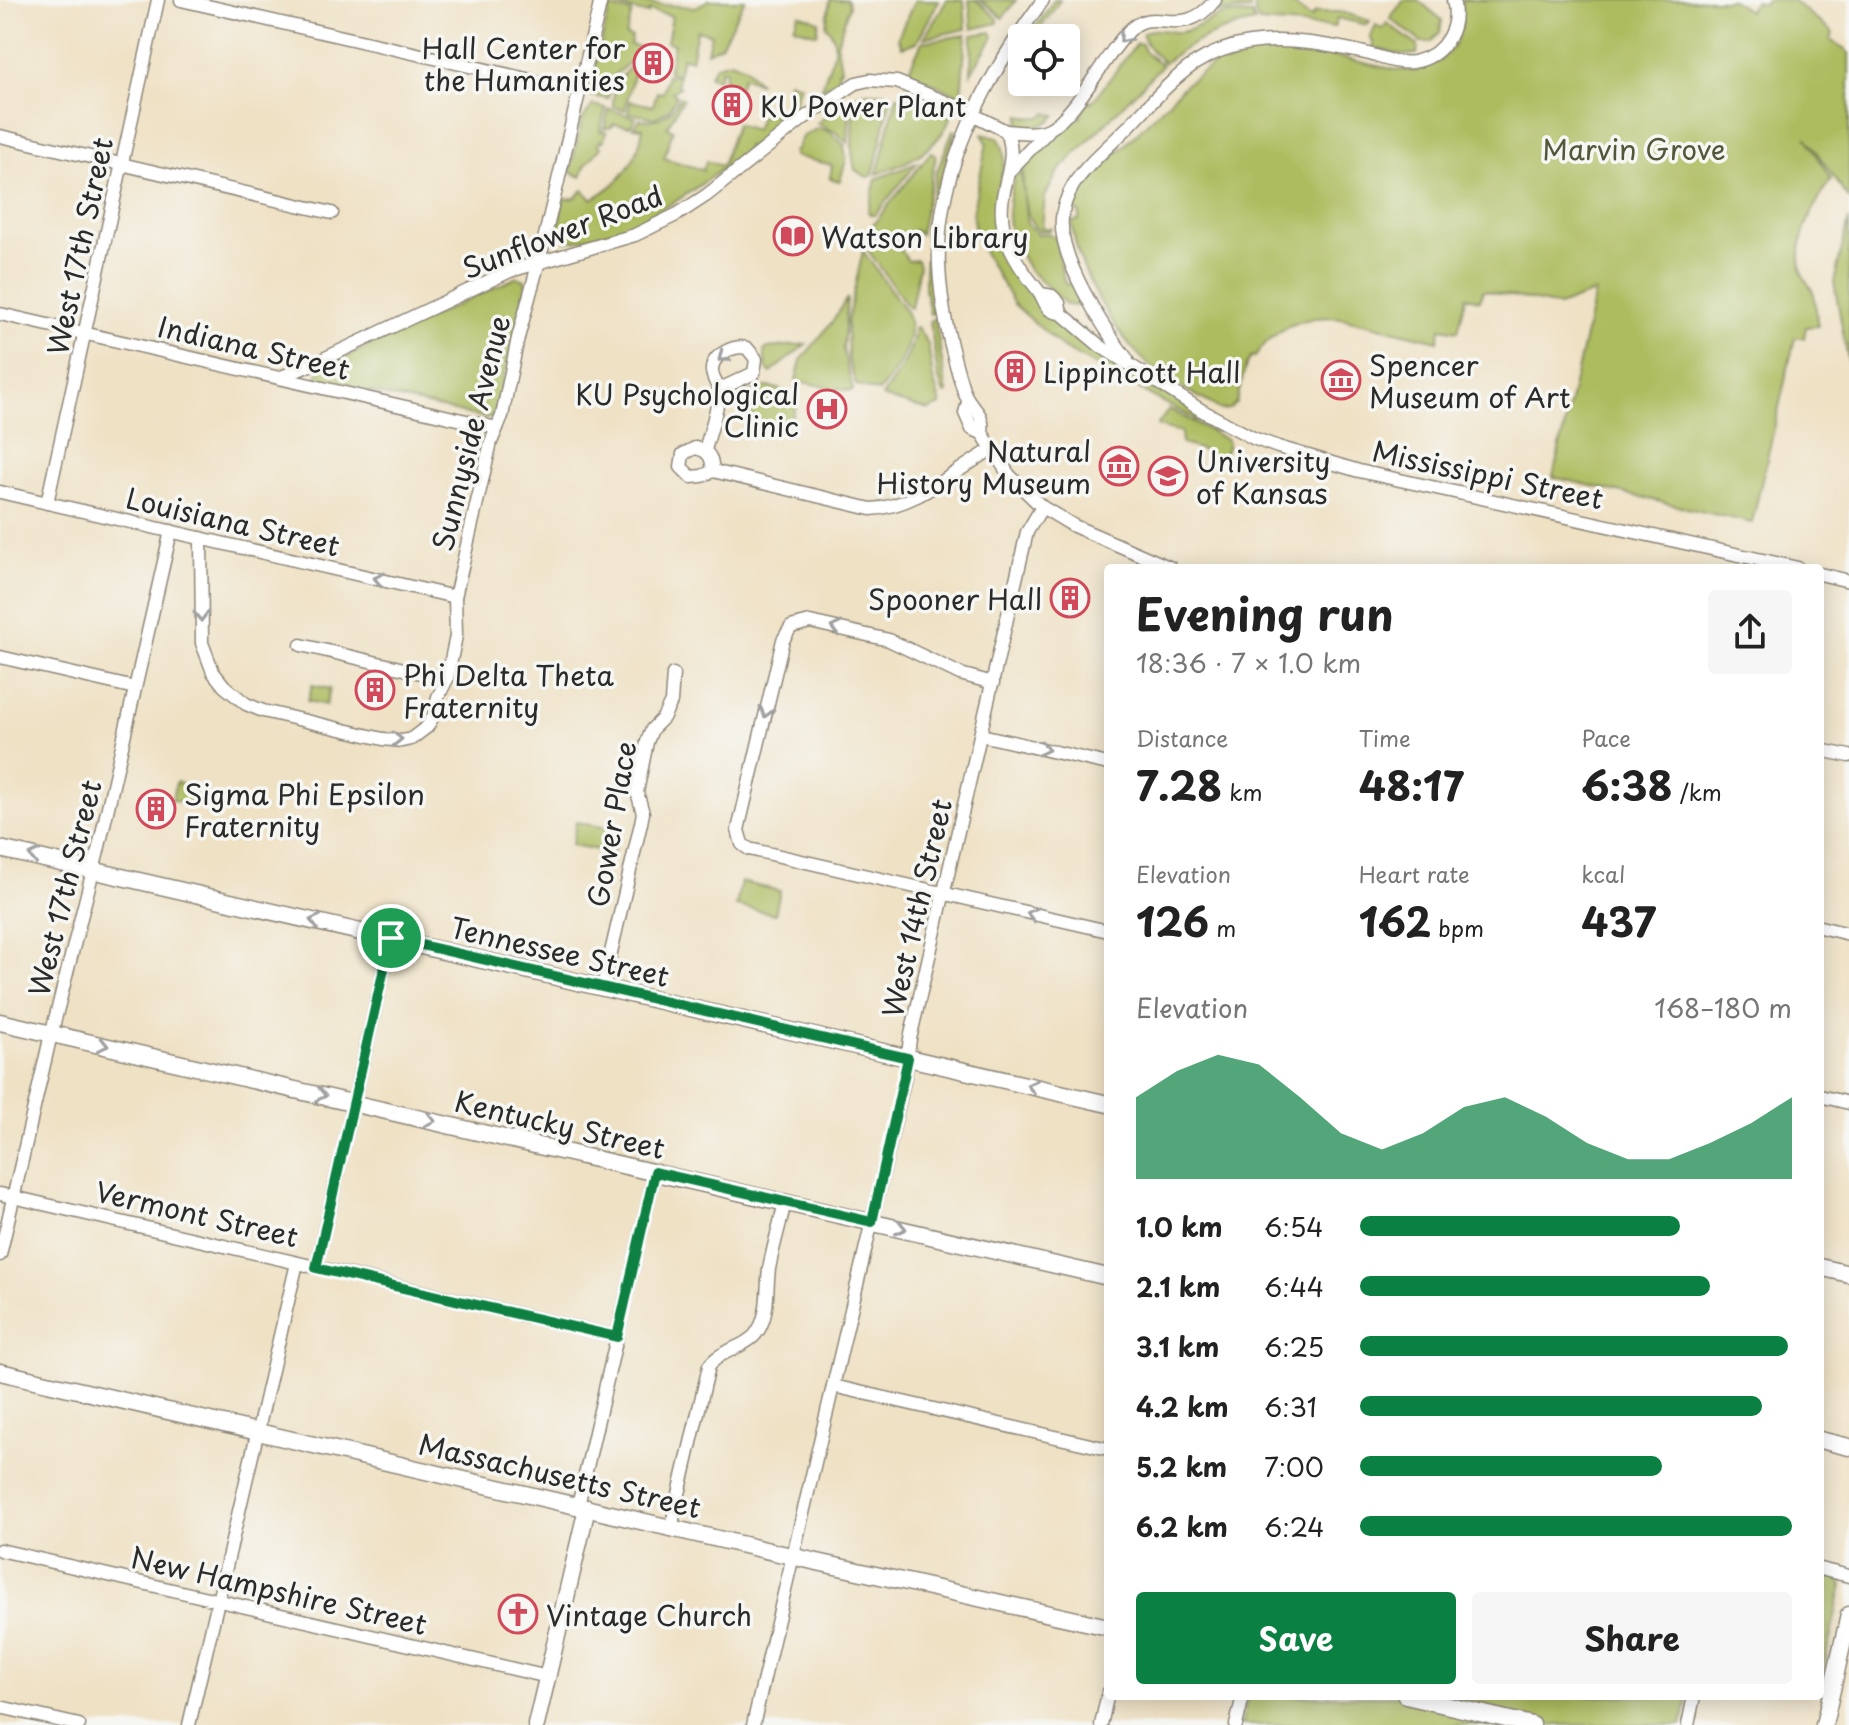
<!DOCTYPE html>
<meta charset="utf-8">
<style>
body{margin:0;font-family:"Playpen Sans",sans-serif;background:#f6f6f6;color:#222;height:100vh;display:flex;flex-direction:column;font-size:30px;white-space:nowrap}
*{box-sizing:border-box;margin:0}
p{font-size:26px;color:#767676}
.icon{flex:none;width:44px;height:44px;fill:none;stroke:currentColor;stroke-width:2;stroke-linecap:round;stroke-linejoin:round}
.map{position:relative;flex:1;overflow:hidden}
.drawer{position:absolute;left:1104px;top:564px;width:720px;height:1136px;display:flex;flex-direction:column;background:#fff;border-radius:8px;box-shadow:0 4px 20px #0003}
.drawer>*{flex:none}
.buttons{position:absolute;left:1008px;top:24px;display:grid;gap:16px}
.buttons a{display:grid;place-items:center;width:72px;height:72px;border-radius:8px;background:#fff;box-shadow:0 4px 20px #0003;font-size:40px}
.pin{position:absolute;display:grid;place-items:center;width:68px;height:68px;color:#fff;margin:-34px;border:4px solid #fff;border-radius:50%;box-shadow:0 2px 8px #0007}
.round{display:grid;place-items:center;flex:none;width:84px;height:84px;border-radius:8px;background:#f6f6f6}
.summary{display:flex;align-items:center;justify-content:space-between;height:136px;padding:0 32px}
h1{font-size:44px;font-weight:700;line-height:60px}
.stats{display:grid;grid-template-columns:repeat(3,1fr);gap:12px;height:136px;padding:8px 32px}
.stats div{display:grid;align-content:center}
.stats b{font-size:40px;font-weight:700}
.stats small{font-size:22px;font-weight:400}
.stats p{font-size:22px}
.chart{height:224px;padding:16px 32px}
.chart p{display:flex;justify-content:space-between}
.chart svg{width:100%;height:144px;margin-top:8px;fill:#0b8043;opacity:.7}
.cta{display:flex;gap:16px;margin-top:auto;padding:16px 32px}
.cta a{flex:1;height:92px;border-radius:8px;background:#0b8043;color:#fff;font-size:32px;font-weight:700;line-height:92px;text-align:center}
.cta a+a{background:#f6f6f6;color:#222}
ul{padding:0 32px;list-style:none;font-size:26px}
li{display:grid;grid-template-columns:128px 96px 1fr;align-items:center;height:60px}
li i{height:20px;border-radius:10px;background:#0b8043}
.map>svg:first-child{display:block}
.green{fill:#adbc5e;stroke:#6c7444;stroke-width:2}
.lines{fill:none;stroke-linecap:round;stroke-linejoin:round}
.street-casing{stroke:#8d8678;stroke-width:15}
.secondary-casing{stroke:#8d8678;stroke-width:19}
.street{stroke:#fff;stroke-width:12}
.secondary{stroke:#fff;stroke-width:16}
.oneway{stroke:#a0a0a0}
.route-casing{stroke:#fff;stroke-width:16}
.route{stroke:#0b8043;stroke-width:10}
.labels{text-anchor:middle;dominant-baseline:central;stroke-width:7;stroke-linejoin:round;paint-order:stroke}
.poi-label{font-size:28px;fill:#2b2b2b;stroke:#f6f6f2;text-anchor:start}
.park-label{font-size:28px;fill:#52563a;stroke:#f6f6f2}
.street-label{font-size:28px;fill:#2b2b2b;stroke:#f6f6f2}
</style>
<div class="map">
<svg width="1849" height="1725" viewBox="0 0 1849 1725">
<rect width="100%" height="100%" fill="#f6f6f2"/>
<filter id="ink" filterUnits="userSpaceOnUse"><feTurbulence type="fractalNoise" baseFrequency=".0125" numOctaves="2"/><feDisplacementMap in="SourceGraphic" scale="16" xChannelSelector="R" yChannelSelector="G"/><feConvolveMatrix kernelMatrix="1 2 1 2 8 2 1 2 1" color-interpolation-filters="sRGB"/></filter>
<filter id="wash" filterUnits="userSpaceOnUse"><feTurbulence type="fractalNoise" baseFrequency=".006" numOctaves="4" result="noise"/><feDisplacementMap in="SourceGraphic" scale="32" xChannelSelector="R" yChannelSelector="G"/><feGaussianBlur stdDeviation="1.8" result="paint"/><feColorMatrix in="noise" values="0 0 0 0 0 0 0 0 0 0 0 0 0 0 0 0 0 1.4 0 .05"/><feComposite in="paint" operator="in"/></filter>
<g filter="url(#wash)">
<rect width="100%" height="100%" fill="#efe1c4"/>
<g class="green">
<polygon points="709,0 745,0 721,45 707,52 711,34 697,30 691,60 682,57 678,75 668,72 674,44 667,42 672,16 649,10 648,14 618,6 619,2 696,7"/>
<path d="M830 0H847L849 6 837 44 841 69 838 71 839 78 822 89C827 65 845 44 826 26Z"/>
<polygon points="915,0 939,0 917,42 902,47 898,37"/>
<polygon points="947,0 964,0 966,29 924,38"/>
<polygon points="969,0 976,0 998,19 998,23 972,29"/>
<polygon points="980,0 1016,0 1003,18"/>
<polygon points="1054,0 1060,0 1034,38 1028,38"/>
<polygon points="1228,0 1250,0 1250,10 1217,12"/>
<polygon points="1255,0 1287,0 1311,18 1316,12 1342,12 1370,21 1367,25 1337,18 1334,27 1259,22 1255,14"/>
<polygon points="1404,0 1418,0 1442,20 1440,32 1431,42 1421,42 1390,18"/>
<path d="M1462 0H1732L1748 11 1755 1 1763 5 1767 0H1792L1833 33 1831 40 1849 53V199L1806 137 1831 179C1815 206 1793 239 1802 273 1805 281 1812 287 1814 295 1817 304 1815 315 1818 326L1806 327 1804 338H1795L1752 523 1553 477 1595 292 1559 306 1483 290 1480 300 1466 297 1458 331 1441 328 1438 341 1341 318C1305 314 1275 327 1255 357L1252 356 1246 365 1236 403 1229 409 1221 410C1197 395 1168 382 1147 363 1114 333 1075 267 1072 222L1079 220 1080 213 1074 210 1085 186 1107 163 1187 83 1221 59 1255 51 1284 50 1334 56 1396 70 1416 71 1440 61 1454 46 1462 26Z"/>
<polygon points="610,8 632,12 626,36 632,37 630,45 640,47 639,53 613,77 608,99 592,96 589,91"/>
<polygon points="799,14 819,21 817,34 794,27"/>
<path d="M1228 14 1252 15 1255 22C1219 29 1193 41 1164 63 1153 53 1147 48 1142 34 1154 25 1166 33 1180 32 1199 30 1209 16 1228 14Z"/>
<polygon points="1387,23 1418,46 1417,54 1403,55 1373,48 1374,43 1370,38 1376,25 1382,29"/>
<polygon points="991,32 993,37 971,73 972,35"/>
<polygon points="966,35 961,96 908,72 922,42"/>
<path d="M1137 43 1139 45 1141 43 1146 53 1162 65 1057 173 1045 197 1042 228H1051L1049 231H1039C1022 218 1022 182 1024 162L1075 111 1074 117 1081 118 1086 97 1090 103 1093 101Z"/>
<polygon points="731,61 745,67 759,83 743,76 740,86 723,81 726,71 721,69 718,79 709,76 716,65"/>
<path d="M636 62 625 110 613 107C612 87 621 74 636 62Z"/>
<polygon points="667,75 678,77 677,85 680,87 672,92 677,96 668,110 655,118 628,113 630,101 653,106 657,92 663,93"/>
<polygon points="788,81 800,85 793,106 786,103"/>
<polygon points="867,92 889,93 891,97 873,175 867,177 855,170 852,153 853,97"/>
<path d="M897 96 909 97 951 117C938 149 909 163 877 174Z"/>
<path d="M680 97 683 99 667 127 673 130 664 158 703 170 706 161 722 166 736 124 755 130 760 116 775 113V126L751 147 747 146 749 149C702 184 660 218 601 234 589 237 576 243 564 240L558 227 564 199 575 198 583 190 592 199C621 184 638 161 643 128L633 127 640 119C659 123 671 114 680 97Z"/>
<polygon points="849,100 850,103 848,144 837,133 817,123"/>
<polygon points="593,105 606,108 600,131 607,132 603,142 600,141 598,145 601,147 599,150 585,166 581,177 570,172 582,120"/>
<polygon points="609,109 636,118 630,126 613,124 612,127 604,129"/>
<path d="M1047 113 1056 115C1045 127 1034 128 1019 127L1020 115C1029 118 1039 120 1047 113Z"/>
<polygon points="818,128 829,131 844,145 846,160 840,181 830,179 832,165 794,156 794,151 796,150 802,137"/>
<polygon points="953,130 956,131 938,189 930,235 925,235 936,174"/>
<path d="M982 134 998 138C1014 158 994 187 994 210 995 258 1035 307 1072 335L1219 426 1217 431 1063 348 1014 304 980 246 974 226 973 209 987 143Z"/>
<polygon points="931,152 936,156 920,234 914,230 904,238 904,241 871,233 872,226"/>
<polygon points="917,163 875,215 871,215 868,212 876,179"/>
<path d="M1020 166 1027 224 1038 234H1049L1056 238C1060 253 1060 272 1066 285L1073 283 1080 297 1075 306 1067 305 1029 270 1016 246 1018 242C1001 228 1010 197 1014 177L1019 173 1017 172Z"/>
<polygon points="1849,219 1849,366 1834,282"/>
<polygon points="870,239 903,247 901,250 908,261 917,260 919,266 911,308 908,307 868,250 867,244"/>
<path d="M863 251 907 313C918 340 896 372 879 392L856 385 848 359 847 322Z"/>
<polygon points="925,260 929,260 934,313 930,314 925,290"/>
<polygon points="517,277 525,280 526,287 494,416 485,418 320,381 317,378 320,369"/>
<polygon points="847,298 843,350 853,390 850,391 796,381 801,360 833,321"/>
<polygon points="935,318 947,393 944,394 938,376 930,321"/>
<path d="M917 327 928 344 933 379 941 405 928 410 882 397C896 374 915 353 914 328Z"/>
<polygon points="806,344 771,373 766,368 764,351 768,348"/>
<path d="M765 387C779 387 791 392 796 407L791 420C772 428 749 417 734 404L733 400 736 396Z"/>
<path d="M1169 409 1227 440C1230 449 1222 454 1217 460H1207L1206 451 1182 444 1181 432 1157 426Z"/>
<polygon points="312,685 330,689 326,705 308,701"/>
<polygon points="176,782 195,786 190,804 172,800"/>
<polygon points="576,822 618,830 613,853 572,845"/>
<polygon points="741,882 780,891 775,914 736,906"/>
<polygon points="1820,1573 1840,1579 1842,1585 1820,1682"/>
<polygon points="1248,1696 1688,1696 1682,1725 1241,1725"/>
</g>
</g>
<g filter="url(#ink)">
<g class="lines">
<defs>
<g id="street">
<polyline points="181,0 579,91"/>
<path d="M1006 131C1019 132 1036 135 1049 129 1076 116 1107 50 1132 28 1156 6 1183 41 1215 0"/>
<polyline points="0,136 332,213"/>
<polyline points="1009,171 1048,131"/>
<polyline points="1041,294 1052,296 1059,303 1061,313 1100,346 1201,410 1253,438 1278,447 1359,471 1798,568"/>
<polyline points="0,314 497,428"/>
<path d="M1127 359C1103 328 1058 258 1062 218 1063 206 1068 194 1074 184 1087 164 1107 148 1124 131 1146 109 1168 82 1194 64 1211 53 1230 46 1250 43 1287 37 1329 45 1365 53 1382 57 1400 66 1418 61 1445 54 1460 27 1453 0"/>
<path d="M279 378 317 362 510 271 635 235 678 214 707 195 804 118 856 83 869 80 897 82 958 107 1006 131C1018 156 1004 179 1002 204 999 237 1017 265 1037 289 1047 301 1043 312 1061 313"/>
<polyline points="968,402 965,413 972,429 982,433 1009,475 1042,507 1074,526 1171,568"/>
<path d="M982 433C985 411 971 410 964 392 951 351 941 310 939 266 935 169 987 76 1043 0"/>
<path d="M695 448C709 450 712 458 713 471L702 476 691 477 681 467 683 454Z"/>
<path d="M705 450C710 432 717 412 719 393 719 385 711 378 712 369 713 354 734 345 747 348L756 359 754 373 720 389"/>
<path d="M713 471 871 509C916 507 954 471 991 450"/>
<polyline points="0,492 455,597"/>
<polyline points="47,503 158,0"/>
<polyline points="201,538 202,643 213,672 224,686 246,704 263,711 383,739 402,741 411,739 427,727 434,715 438,697 447,679 456,636 455,597 491,442 502,416 518,338 539,261 601,0"/>
<polyline points="1820,574 1849,581"/>
<polyline points="301,645 447,679"/>
<polyline points="0,657 135,688"/>
<polyline points="993,683 960,674 889,640 810,622 791,627 783,640 778,661 738,830 742,844 749,849 1108,931"/>
<polyline points="981,735 1108,764"/>
<polyline points="1820,750 1849,756"/>
<polyline points="1820,927 1849,934"/>
<polyline points="603,987 641,823 643,813 637,792 647,742 652,729 663,718 671,702 673,674"/>
<polyline points="1820,1096 1849,1103"/>
<polyline points="0,1194 617,1337"/>
<polyline points="0,1255 49,1043 98,851 171,531"/>
<polyline points="316,1268 391,938"/>
<polyline points="833,1386 1108,1449"/>
<polyline points="578,1506 655,1172"/>
<path d="M671 1528 709 1366C720 1350 742 1349 755 1335 770 1317 766 1290 769 1269 773 1247 780 1224 785 1202"/>
<polyline points="0,1550 548,1677"/>
<polyline points="1820,1569 1849,1576"/>
<polyline points="0,1707 79,1725"/>
<polyline points="189,1725 297,1263"/>
<polyline points="753,1725 876,1204 905,1076 910,1039 1027,532 1042,507"/>
<polyline points="1101,1725 1108,1693"/>
<polyline points="1236,1725 1243,1696"/>
<polyline points="1688,1725 1694,1696"/>
</g>
<g id="secondary">
<polyline points="0,849 1108,1104"/>
<polyline points="0,1022 1108,1277"/>
<polyline points="1820,1267 1849,1274"/>
<polyline points="0,1372 804,1559 1108,1627"/>
<polyline points="1820,1440 1849,1447"/>
<polyline points="1406,1696 1532,1725"/>
<polyline points="536,1725 587,1508"/>
<polyline points="1824,1725 1849,1615"/>
</g>
</defs>
<use href="#street" class="street-casing"/>
<use href="#secondary" class="secondary-casing"/>
<use href="#street" class="street"/>
<use href="#secondary" class="secondary"/>
</g>
<defs><path id="oneway-chevron" d="M-2-3.5L2.5 0L-2 3.5" fill="none" stroke-width="1.6" stroke-linecap="round" stroke-linejoin="round" transform="scale(2)"/></defs>
<g class="oneway">
<use href="#oneway-chevron" transform="translate(1124 38) rotate(129)"/>
<use href="#oneway-chevron" transform="translate(723 357) rotate(141)"/>
<use href="#oneway-chevron" transform="translate(379 579) rotate(-167)"/>
<use href="#oneway-chevron" transform="translate(201 616) rotate(89)"/>
<use href="#oneway-chevron" transform="translate(836 628) rotate(-167)"/>
<use href="#oneway-chevron" transform="translate(766 712) rotate(103)"/>
<use href="#oneway-chevron" transform="translate(397 739) rotate(-1)"/>
<use href="#oneway-chevron" transform="translate(1044 749) rotate(13)"/>
<use href="#oneway-chevron" transform="translate(34 856) rotate(-167)"/>
<use href="#oneway-chevron" transform="translate(1032 914) rotate(-167)"/>
<use href="#oneway-chevron" transform="translate(315 921) rotate(-167)"/>
<use href="#oneway-chevron" transform="translate(103 1045) rotate(13)"/>
<use href="#oneway-chevron" transform="translate(1032 1086) rotate(-167)"/>
<use href="#oneway-chevron" transform="translate(321 1095) rotate(13)"/>
<use href="#oneway-chevron" transform="translate(430 1120) rotate(13)"/>
<use href="#oneway-chevron" transform="translate(901 1228) rotate(13)"/>
</g>
</g>
<g class="lines" filter="url(#ink)">
<defs>
<polygon id="route" points="391,938 908,1058 872,1222 655,1172 617,1337 316,1268"/>
</defs>
<use href="#route" class="route-casing"/>
<use href="#route" class="route"/>
</g>
<defs>
<symbol id="building-ring" viewBox="-11 -11 22 22"><circle r="9.5" fill="#f6f6f2" stroke="#d1495b" stroke-width="1.5"/><path d="M-4-6H4V6H1V3H-1V6H-4ZM-2.5-4.3h1.7v1.8h-1.7ZM.8-4.3h1.7v1.8H.8ZM-2.5-1h1.7V.8h-1.7ZM.8-1h1.7V.8H.8Z" fill="#d1495b"/></symbol>
<symbol id="library-ring" viewBox="-11 -11 22 22"><circle r="9.5" fill="#f6f6f2" stroke="#d1495b" stroke-width="1.5"/><path d="M-6-4Q-3-5.5-.7-3.5V5Q-3 3-6 4ZM6-4Q3-5.5 .7-3.5V5Q3 3 6 4Z" fill="#d1495b"/></symbol>
<symbol id="museum-ring" viewBox="-11 -11 22 22"><circle r="9.5" fill="#f6f6f2" stroke="#d1495b" stroke-width="1.5"/><path d="M0-6L6-3V-2H-6V-3ZM-5-1h2V3h-2ZM-1-1h2V3h-2ZM3-1h2V3H3ZM-6 4H6V6H-6Z" fill="#d1495b"/></symbol>
<symbol id="hospital-ring" viewBox="-11 -11 22 22"><circle r="9.5" fill="#f6f6f2" stroke="#d1495b" stroke-width="1.5"/><path d="M-5-5h3v3.5h4V-5h3V5h-3V1.5h-4V5h-3Z" fill="#d1495b"/></symbol>
<symbol id="university-ring" viewBox="-11 -11 22 22"><circle r="9.5" fill="#f6f6f2" stroke="#d1495b" stroke-width="1.5"/><path d="M0-5L7-2L0 1L-7-2ZM-4 1L0 2.5L4 1V4Q0 6-4 4Z" fill="#d1495b"/></symbol>
<symbol id="church-ring" viewBox="-11 -11 22 22"><circle r="9.5" fill="#f6f6f2" stroke="#d1495b" stroke-width="1.5"/><path d="M-1.2-6h2.4v3.5h3.3v2.4h-3.3V6h-2.4V-.1h-3.3v-2.4h3.3Z" fill="#d1495b"/></symbol>
</defs>
<g fill-rule="evenodd">
<use href="#building-ring" x="631" y="41" width="44" height="44"/>
<use href="#building-ring" x="710" y="83" width="44" height="44"/>
<use href="#library-ring" x="771" y="214" width="44" height="44"/>
<use href="#building-ring" x="993" y="349" width="44" height="44"/>
<use href="#museum-ring" x="1319" y="358" width="44" height="44"/>
<use href="#hospital-ring" x="805" y="387" width="44" height="44"/>
<use href="#museum-ring" x="1097" y="444" width="44" height="44"/>
<use href="#university-ring" x="1146" y="454" width="44" height="44"/>
<use href="#building-ring" x="1048" y="576" width="44" height="44"/>
<use href="#building-ring" x="353" y="668" width="44" height="44"/>
<use href="#building-ring" x="134" y="787" width="44" height="44"/>
<use href="#church-ring" x="496" y="1592" width="44" height="44"/>
</g>
<g class="labels">
<g class="poi-label">
<text x="625" y="47" text-anchor="end">Hall Center for<tspan x="625" dy="32">the Humanities</tspan></text>
<text x="760" y="105">KU Power Plant</text>
<text x="821" y="236">Watson Library</text>
<text x="1369" y="364">Spencer<tspan x="1369" dy="32">Museum of Art</tspan></text>
<text x="1043" y="371">Lippincott Hall</text>
<text x="799" y="393" text-anchor="end">KU Psychological<tspan x="799" dy="32">Clinic</tspan></text>
<text x="1091" y="450" text-anchor="end">Natural<tspan x="1091" dy="32">History Museum</tspan></text>
<text x="1196" y="460">University<tspan x="1196" dy="32">of Kansas</tspan></text>
<text x="1042" y="598" text-anchor="end">Spooner Hall</text>
<text x="403" y="674">Phi Delta Theta<tspan x="403" dy="32">Fraternity</tspan></text>
<text x="184" y="793">Sigma Phi Epsilon<tspan x="184" dy="32">Fraternity</tspan></text>
<text x="546" y="1614">Vintage Church</text>
</g>
<g class="park-label">
<text x="1634" y="148">Marvin Grove</text>
</g>
<g class="street-label">
<text transform="translate(562 231) rotate(-21)">Sunflower Road</text>
<text transform="translate(79 246) rotate(-78)">West 17th Street</text>
<text transform="translate(254 347) rotate(13)">Indiana Street</text>
<text transform="translate(470 433) rotate(-76)">Sunnyside Avenue</text>
<text transform="translate(1488 474) rotate(12)">Mississippi Street</text>
<text transform="translate(233 521) rotate(13)">Louisiana Street</text>
<text transform="translate(611 824) rotate(-80)">Gower Place</text>
<text transform="translate(64 888) rotate(-76)">West 17th Street</text>
<text transform="translate(916 908) rotate(-77)">West 14th Street</text>
<text transform="translate(560 951) rotate(13)">Tennessee Street</text>
<text transform="translate(560 1124) rotate(13)">Kentucky Street</text>
<text transform="translate(197 1213) rotate(13)">Vermont Street</text>
<text transform="translate(560 1475) rotate(13)">Massachusetts Street</text>
<text transform="translate(279 1590) rotate(13)">New Hampshire Street</text>
</g>
</g>
</svg>
<div class="buttons">
<a><svg class="icon" aria-label="locate" viewBox="0 0 24 24"><circle cx="12" cy="12" r="6"/><path d="M12 2v4M12 18v4M2 12h4M18 12h4"/></svg></a>
</div>
<div class="pin" style="left:391px;top:938px;background:#1e9e55"><svg class="icon" aria-label="arrive" viewBox="0 0 24 24"><path d="M6 21V4h12l-3 4 3 4H6"/></svg></div>
<section class="drawer">
<div class="summary"><div><h1>Evening run</h1><p>18:36 · 7 × 1.0 km</p></div><a class="round"><svg class="icon" aria-label="share" viewBox="0 0 24 24"><path d="M12 15V3M7 8l5-5 5 5M5 13v7h14v-7"/></svg></a></div>
<div class="stats">
<div><p>Distance</p><b>7.28<small> km</small></b></div>
<div><p>Time</p><b>48:17</b></div>
<div><p>Pace</p><b>6:38<small> /km</small></b></div>
</div>
<div class="stats">
<div><p>Elevation</p><b>126<small> m</small></b></div>
<div><p>Heart rate</p><b>162<small> bpm</small></b></div>
<div><p>kcal</p><b>437</b></div>
</div>
<div class="chart"><p><span>Elevation</span>168–180 m</p>
<svg viewBox="0 0 160 44" preserveAspectRatio="none"><path d="M0 44V19L10 11L20 6L30 9L40 19L50 30L60 35L70 30L80 22L90 19L100 25L110 33L120 38L130 38L140 33L150 27L160 19V44z"/></svg>
</div>
<ul>
<li><b>1.0 km</b>6:54<i style="width:74%"></i></li>
<li><b>2.1 km</b>6:44<i style="width:81%"></i></li>
<li><b>3.1 km</b>6:25<i style="width:99%"></i></li>
<li><b>4.2 km</b>6:31<i style="width:93%"></i></li>
<li><b>5.2 km</b>7:00<i style="width:70%"></i></li>
<li><b>6.2 km</b>6:24<i style="width:100%"></i></li>
</ul>
<div class="cta"><a>Save</a><a>Share</a></div>
</section>
</div>
